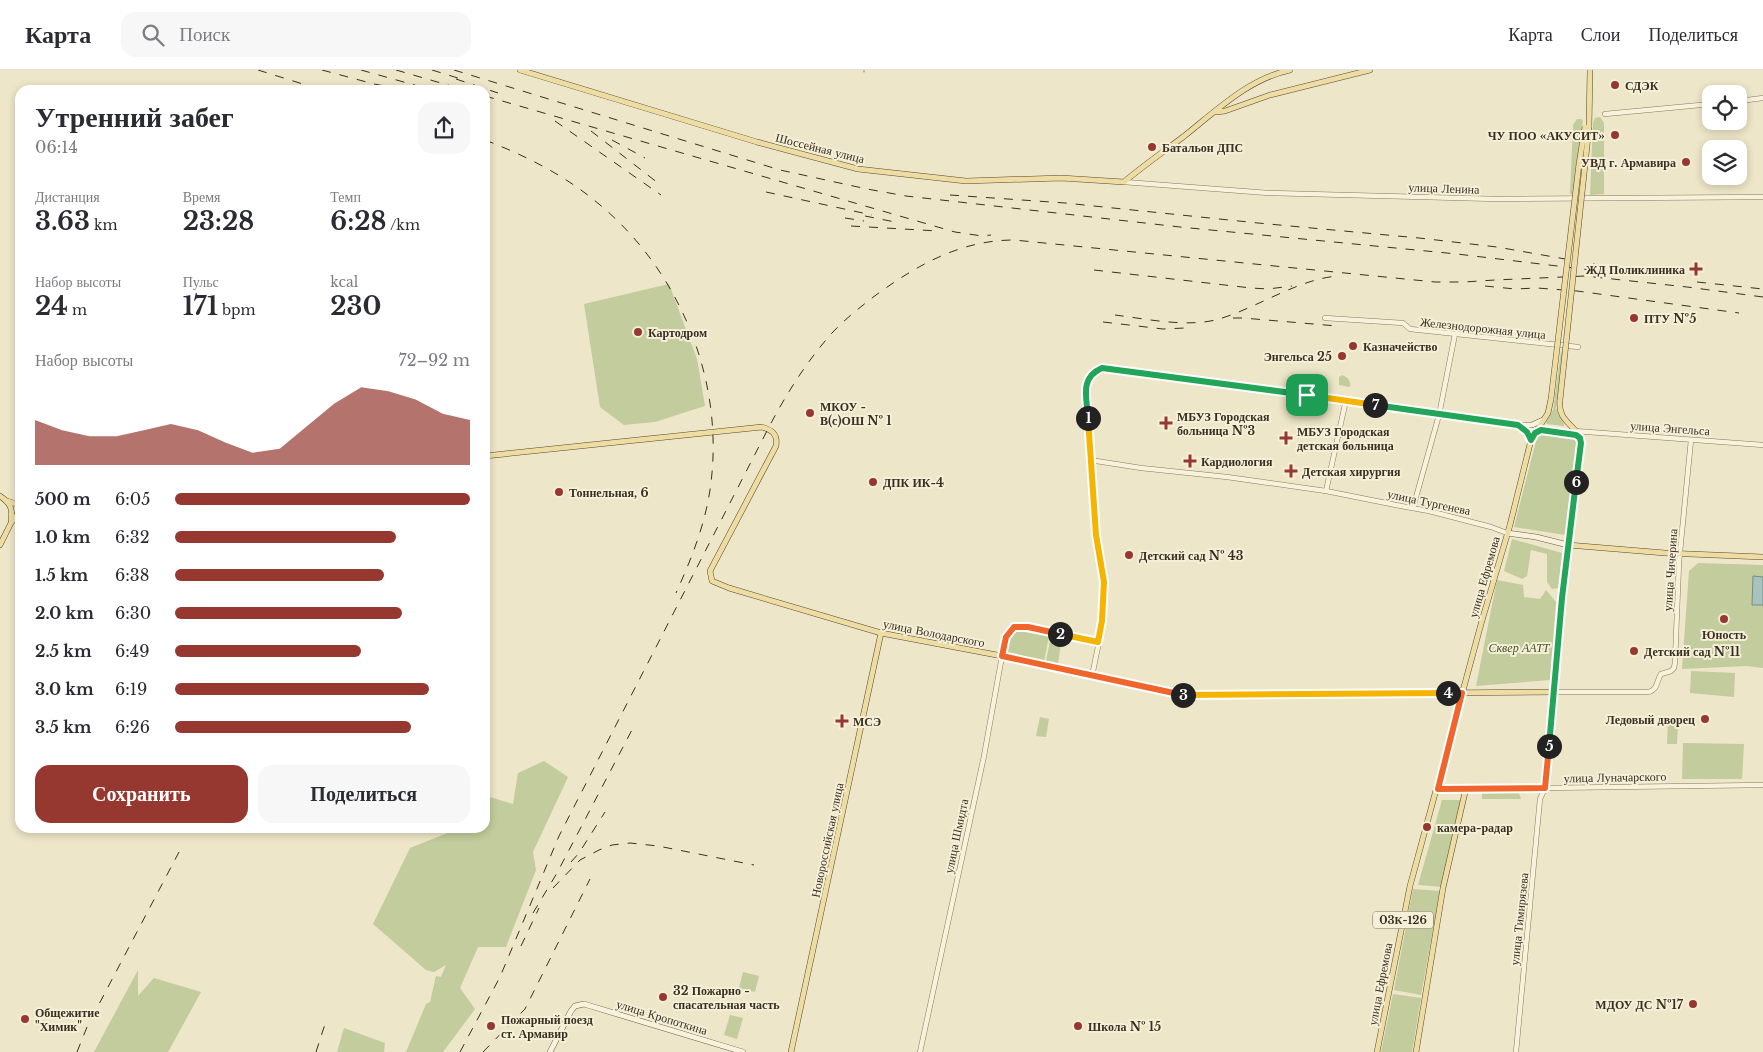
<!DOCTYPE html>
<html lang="ru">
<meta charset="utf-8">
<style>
body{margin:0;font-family:"Libre Baskerville",serif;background:#f7f7f7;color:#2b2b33;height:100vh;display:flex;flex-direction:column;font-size:19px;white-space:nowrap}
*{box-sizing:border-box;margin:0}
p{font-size:16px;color:#7c7c81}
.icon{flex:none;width:28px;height:28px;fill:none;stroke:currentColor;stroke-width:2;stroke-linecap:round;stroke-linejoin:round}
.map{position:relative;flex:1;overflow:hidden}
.panel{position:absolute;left:15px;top:15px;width:475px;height:748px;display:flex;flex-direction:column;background:#fff;border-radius:15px;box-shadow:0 2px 8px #0003}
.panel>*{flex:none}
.fabs{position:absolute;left:1702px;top:15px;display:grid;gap:10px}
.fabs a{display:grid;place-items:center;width:45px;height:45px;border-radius:10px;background:#fff;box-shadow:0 2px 8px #0003;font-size:25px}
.pin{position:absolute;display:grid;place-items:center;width:42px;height:42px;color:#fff;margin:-21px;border-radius:10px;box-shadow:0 2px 8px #0006}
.km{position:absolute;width:25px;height:25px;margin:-12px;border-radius:50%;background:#222;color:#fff;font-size:14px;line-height:25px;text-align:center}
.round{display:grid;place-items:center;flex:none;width:52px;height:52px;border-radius:15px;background:#f7f7f7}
.headline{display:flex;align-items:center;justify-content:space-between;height:85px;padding:0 20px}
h1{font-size:28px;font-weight:700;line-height:38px}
.stats{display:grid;grid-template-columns:repeat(3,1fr);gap:8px;height:85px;padding:5px 20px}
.stats div{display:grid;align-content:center}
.stats b{font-size:25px;font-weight:700}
.stats small{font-size:14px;font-weight:400}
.stats p{font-size:14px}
.chart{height:140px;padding:10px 20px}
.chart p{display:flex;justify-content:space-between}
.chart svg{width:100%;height:90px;margin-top:5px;fill:#963830;opacity:.7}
.cta{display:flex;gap:10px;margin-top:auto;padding:10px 20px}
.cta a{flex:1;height:58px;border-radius:15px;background:#963830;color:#fff;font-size:20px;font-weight:700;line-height:58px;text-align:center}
.cta a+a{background:#f7f7f7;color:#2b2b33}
ul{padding:0 20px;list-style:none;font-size:16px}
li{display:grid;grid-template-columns:80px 60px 1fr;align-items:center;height:38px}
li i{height:12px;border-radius:6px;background:#963830}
header{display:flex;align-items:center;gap:30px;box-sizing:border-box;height:70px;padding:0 25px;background:#fff;border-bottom:1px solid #e1e1e2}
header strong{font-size:24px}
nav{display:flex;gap:28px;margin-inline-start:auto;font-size:18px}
.search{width:350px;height:45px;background:#f7f7f7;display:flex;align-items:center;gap:12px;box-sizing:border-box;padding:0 18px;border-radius:15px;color:#7c7c81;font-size:19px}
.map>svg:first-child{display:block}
.green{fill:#c2cc9c}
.water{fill:#a9c2bd;stroke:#70908b}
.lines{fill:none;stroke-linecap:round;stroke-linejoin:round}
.stream{stroke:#70908b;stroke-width:1}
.tertiary-casing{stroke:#89795e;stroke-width:5.5}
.secondary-casing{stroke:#6b5a41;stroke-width:6}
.primary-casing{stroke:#574631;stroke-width:6}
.tertiary{stroke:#f8f2dc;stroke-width:4.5}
.secondary{stroke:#f8f2dc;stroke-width:5}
.primary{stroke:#eedda3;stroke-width:5}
.rail{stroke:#3a2f21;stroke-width:1;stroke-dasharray:9 9;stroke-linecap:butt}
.primary-bridge-casing{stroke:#574631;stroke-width:6;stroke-linecap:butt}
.primary-bridge{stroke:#eedda3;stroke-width:5}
.split-1-casing{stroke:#fff;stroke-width:10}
.split-2-casing{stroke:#fff;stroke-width:10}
.split-3-casing{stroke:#fff;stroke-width:10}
.split-4-casing{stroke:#fff;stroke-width:10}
.split-5-casing{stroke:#fff;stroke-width:10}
.split-6-casing{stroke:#fff;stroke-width:10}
.split-7-casing{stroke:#fff;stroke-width:10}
.split-8-casing{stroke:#fff;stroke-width:10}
.split-1{stroke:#22a559;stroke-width:6}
.split-2{stroke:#f5b400;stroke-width:6}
.split-3{stroke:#f0652b;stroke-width:6}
.split-4{stroke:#f5b400;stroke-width:6}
.split-5{stroke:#f0652b;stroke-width:6}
.split-6{stroke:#22a559;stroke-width:6}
.split-7{stroke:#22a559;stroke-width:6}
.split-8{stroke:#f5b400;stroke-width:6}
.poi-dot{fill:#963830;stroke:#f5efd8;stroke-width:2}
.labels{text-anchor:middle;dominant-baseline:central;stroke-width:4;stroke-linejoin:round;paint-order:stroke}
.shield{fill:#f5efd8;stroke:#726958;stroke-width:1}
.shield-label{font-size:11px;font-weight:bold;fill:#3a2f21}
.poi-label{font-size:12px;font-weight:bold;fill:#3a2f21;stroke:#f5efd8;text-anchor:start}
.street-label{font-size:12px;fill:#3a2f21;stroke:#f5efd8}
.park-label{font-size:12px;font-style:italic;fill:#465628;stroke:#f5efd8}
</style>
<header>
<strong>Карта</strong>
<div class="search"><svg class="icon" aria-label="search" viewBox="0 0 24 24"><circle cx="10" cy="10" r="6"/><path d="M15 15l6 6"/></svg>Поиск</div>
<nav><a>Карта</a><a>Слои</a><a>Поделиться</a></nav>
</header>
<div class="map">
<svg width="1763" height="982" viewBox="0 0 1763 982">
<rect width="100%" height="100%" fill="#ede6c8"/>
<g class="green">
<polygon points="1600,47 1604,53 1604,124 1590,125 1593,53 1595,48"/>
<polygon points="1577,49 1581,49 1583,51 1573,124 1570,124 1573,55"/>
<polygon points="669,214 697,289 705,336 655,352 624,355 600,337 584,234"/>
<polygon points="1561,281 1564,282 1556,338 1559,346 1564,354 1564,356 1547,354 1546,352 1553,340"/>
<path d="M1342 305C1347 307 1351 310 1350 317L1339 315V307Z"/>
<path d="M1544 362C1555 363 1574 361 1579 372L1565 465 1514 457 1536 371 1538 366Z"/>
<polygon points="1512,469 1562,483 1558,518 1552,519 1547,512 1547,484 1531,480 1527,506 1522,509 1504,501"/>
<polygon points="1698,493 1763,495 1763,598 1747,596 1682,599 1689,501"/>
<polygon points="1497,510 1523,515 1524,527 1540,529 1546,520 1556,532 1550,610 1476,616"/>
<path d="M1018 561 1049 566 1044 592 1005 584C1007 573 1008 566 1018 561Z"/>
<polygon points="1050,571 1061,573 1058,594 1046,591"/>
<polygon points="1691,601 1735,603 1734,627 1690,623"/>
<polygon points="1040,647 1049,649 1046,667 1036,666"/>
<polygon points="1668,652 1678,653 1677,674 1667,674"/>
<polygon points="1683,673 1744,674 1742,709 1682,709"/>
<polygon points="544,691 568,707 533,782 536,800 506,877 478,877 460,918 475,939 443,982 406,982 426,934 430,932 436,906 441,907 446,895 434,902 426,900 373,854 410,778 460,758 485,758 485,728 486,726 513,734 518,703"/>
<polygon points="1482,723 1519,723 1521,729 1482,729"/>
<polygon points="1442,730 1461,730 1442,817 1418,815"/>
<polygon points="1413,819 1440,821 1421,925 1394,920"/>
<polygon points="138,900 138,926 154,908 201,922 168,982 94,982"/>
<polygon points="743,902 759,906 755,922 739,918"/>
<polygon points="1393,924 1421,928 1412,982 1381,982"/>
<polygon points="730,945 743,948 737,969 724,965"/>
<polygon points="344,958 385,973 384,982 337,982"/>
</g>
<polygon class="water" points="1753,506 1763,507 1763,535 1752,535"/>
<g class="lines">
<polyline class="stream" points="864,2 864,0"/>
<defs>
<g id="tertiary">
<polyline points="1739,31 1763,28"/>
<polyline points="1605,44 1711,34"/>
<polyline points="1124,112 1268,123 1497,129 1763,127"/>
<polyline points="1325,248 1403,253 1410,259 1578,277"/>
<polyline points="1575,361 1763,375"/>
<polyline points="1090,390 1141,398 1227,407 1326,421 1401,436 1429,441 1491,457 1507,463"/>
<polyline points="1326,421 1346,330"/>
<polyline points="1413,438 1439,345 1455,264"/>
<polyline points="1092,606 1099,572"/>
<path d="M1555 622H1649C1658 619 1656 612 1661 604L1671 601 1674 598 1675 592 1679 492 1691 370"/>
<polyline points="920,982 984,686 1002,586"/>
<polyline points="1516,982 1540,729 1545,718 1763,715"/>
</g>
<g id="secondary">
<polyline points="1518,356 1527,362 1531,370"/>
<polyline points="1507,463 1536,467 1568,475"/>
<path d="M1002 586C1004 575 1005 560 1018 556L1099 572 1103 551 1104 512 1096 465 1092 412 1093 401 1090 390 1086 319 1091 305 1102 298 1352 331 1518 355H1532L1543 350"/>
<polyline points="550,982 571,941 575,936 584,934 743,982"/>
</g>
<g id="primary">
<path d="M520 0 757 72 858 99 966 111 1061 108 1124 112C1143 96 1163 82 1183 67 1216 41 1248 9 1290 0"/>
<polyline points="1216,42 1225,41 1270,25 1370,0"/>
<polyline points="1589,57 1590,0"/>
<path d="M1536 363C1543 358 1571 362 1578 366"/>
<path d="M485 386 762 357C772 360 778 364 776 376L710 501 712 511 729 518 881 563 1002 586 1183 625 1555 622"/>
<path d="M0 426C10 433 13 438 11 450"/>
<polyline points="7,431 20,435"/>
<polyline points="0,475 11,453 20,441"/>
<polyline points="1568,475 1665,483 1763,487"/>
<path d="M1437 719 1545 718 1556 613 1562 528 1581 373C1578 354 1557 353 1560 330"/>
<polyline points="791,982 881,563"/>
<polyline points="1377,982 1410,816 1481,554 1510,455 1531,370 1548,343 1551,329"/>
<polyline points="1416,982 1443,818 1466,718"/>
</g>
</defs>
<use href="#tertiary" class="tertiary-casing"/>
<use href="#secondary" class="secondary-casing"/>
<use href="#primary" class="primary-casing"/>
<use href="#tertiary" class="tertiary"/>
<use href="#secondary" class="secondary"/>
<use href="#primary" class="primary"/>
<g class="rail">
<polyline points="258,0 322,20"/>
<polyline points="322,0 374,14 406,20"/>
<polyline points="361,0 432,20"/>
<polyline points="396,0 465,20"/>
<polyline points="432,0 461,9"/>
<polyline points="454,0 780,100 867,119 906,126 1180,157 1457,184 1599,201"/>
<polyline points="456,9 498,23"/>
<polyline points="485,26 955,162 982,166 991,165"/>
<polyline points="555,51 661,125"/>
<polyline points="591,61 658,113"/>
<path d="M485 70C524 85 562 104 594 130 681 199 728 316 709 426 703 460 690 492 676 523"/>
<polyline points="612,70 645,88"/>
<polyline points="766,122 872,145"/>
<polyline points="950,125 1065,133 1258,153 1419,168 1497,177 1571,190"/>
<polyline points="865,146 900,153"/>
<polyline points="845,148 864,151"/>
<polyline points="851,156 938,161"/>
<polyline points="1593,194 1662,207"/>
<polyline points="1094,200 1251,218 1268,219 1292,216"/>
<polyline points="1697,212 1763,219"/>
<polyline points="1485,216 1515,219 1537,218 1577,221 1739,243"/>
<path d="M1115 245C1147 249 1188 258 1219 249 1257 238 1300 208 1339 206"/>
<polyline points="1233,248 1243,248 1337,256"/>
<polyline points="1103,252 1163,259 1185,258"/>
<polyline points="571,792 579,783 605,742"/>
<polyline points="553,818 580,790 599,780 612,775 630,773 658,776 754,795"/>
<polyline points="533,843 557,803 634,656"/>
<polyline points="521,876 539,838"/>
<polyline points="77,982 87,957 179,782"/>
<polyline points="316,982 326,951"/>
<path d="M460 982 500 907 559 766 770 355C787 323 807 291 832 263 844 250 858 239 872 228 915 196 960 170 1014 170L1435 212H1464L1495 210 1585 206 1687 217 1763 227"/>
<polyline points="483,982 525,939 590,809"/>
</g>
<defs>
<g id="primary-bridge">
<polyline points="1551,329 1579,94 1585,57"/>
<polyline points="1560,330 1589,57"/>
</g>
</defs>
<use href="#primary-bridge" class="primary-bridge-casing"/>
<use href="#primary-bridge" class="primary-bridge"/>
</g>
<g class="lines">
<defs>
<path id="split-1" d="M1088 348C1087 328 1079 308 1102 298L1307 325"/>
<polyline id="split-2" points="1060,564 1098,572 1102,551 1104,512 1096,465 1088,348"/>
<polyline id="split-3" points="1060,564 1028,557 1014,557 1006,567 1002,586 1183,625"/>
<polyline id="split-4" points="1183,625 1448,623"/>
<polyline id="split-5" points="1448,623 1462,623 1438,719 1545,718 1549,676"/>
<polyline id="split-6" points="1549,676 1562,528 1576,412"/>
<polyline id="split-7" points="1375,335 1518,355 1527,362 1531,370 1535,363 1541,360 1576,365 1580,368 1581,373 1576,412"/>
<polyline id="split-8" points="1307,325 1375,335"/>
</defs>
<use href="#split-1" class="split-1-casing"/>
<use href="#split-2" class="split-2-casing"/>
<use href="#split-3" class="split-3-casing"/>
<use href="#split-4" class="split-4-casing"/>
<use href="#split-5" class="split-5-casing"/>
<use href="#split-6" class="split-6-casing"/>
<use href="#split-7" class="split-7-casing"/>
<use href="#split-8" class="split-8-casing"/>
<use href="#split-1" class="split-1"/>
<use href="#split-2" class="split-2"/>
<use href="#split-3" class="split-3"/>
<use href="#split-4" class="split-4"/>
<use href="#split-5" class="split-5"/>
<use href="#split-6" class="split-6"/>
<use href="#split-7" class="split-7"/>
<use href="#split-8" class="split-8"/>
</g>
<g class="poi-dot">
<circle cx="1615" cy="15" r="5"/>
<circle cx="1615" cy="65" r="5"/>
<circle cx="1152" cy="77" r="5"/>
<circle cx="1686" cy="92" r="5"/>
<path d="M1693.5 191.5h5v5h5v5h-5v5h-5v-5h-5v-5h5z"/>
<circle cx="1634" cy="248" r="5"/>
<circle cx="638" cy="262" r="5"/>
<circle cx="1353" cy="276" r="5"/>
<circle cx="1342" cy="286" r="5"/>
<circle cx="810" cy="343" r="5"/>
<path d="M1163.5 345.5h5v5h5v5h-5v5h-5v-5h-5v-5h5z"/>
<path d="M1283.5 360.5h5v5h5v5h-5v5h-5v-5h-5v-5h5z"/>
<path d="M1187.5 383.5h5v5h5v5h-5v5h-5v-5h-5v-5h5z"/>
<path d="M1288.5 393.5h5v5h5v5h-5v5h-5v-5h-5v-5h5z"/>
<circle cx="873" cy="412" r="5"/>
<circle cx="559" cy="422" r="5"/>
<circle cx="1129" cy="485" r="5"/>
<circle cx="1724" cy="549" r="5"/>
<circle cx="1634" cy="581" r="5"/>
<circle cx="1705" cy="649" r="5"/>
<path d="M839.5 643.5h5v5h5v5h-5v5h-5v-5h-5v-5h5z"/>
<circle cx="1427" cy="757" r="5"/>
<circle cx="663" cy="927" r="5"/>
<circle cx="1693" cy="934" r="5"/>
<circle cx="25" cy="949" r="5"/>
<circle cx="491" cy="956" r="5"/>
<circle cx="1078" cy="956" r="5"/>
</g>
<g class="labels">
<rect class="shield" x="1373" y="841.5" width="60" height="17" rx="4"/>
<g class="shield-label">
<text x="1403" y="850">03К-126</text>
</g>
<g class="poi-label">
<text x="1625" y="15">СДЭК</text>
<text x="1605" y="65" text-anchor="end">ЧУ ПОО «АКУСИТ»</text>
<text x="1162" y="77">Батальон ДПС</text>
<text x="1676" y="92" text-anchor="end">УВД г. Армавира</text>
<text x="1685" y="199" text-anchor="end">ЖД Поликлиника</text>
<text x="1644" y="248">ПТУ №5</text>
<text x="648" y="262">Картодром</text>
<text x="1363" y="276">Казначейство</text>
<text x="1332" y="286" text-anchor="end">Энгельса 25</text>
<text x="820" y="336">МКОУ -<tspan x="820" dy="14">В(с)ОШ № 1</tspan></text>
<text x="1177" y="346">МБУЗ Городская<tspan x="1177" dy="14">больница №3</tspan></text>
<text x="1297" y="361">МБУЗ Городская<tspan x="1297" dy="14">детская больница</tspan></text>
<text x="1201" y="391">Кардиология</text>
<text x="1302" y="401">Детская хирургия</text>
<text x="883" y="412">ДПК ИК-4</text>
<text x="569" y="422">Тоннельная, 6</text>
<text x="1139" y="485">Детский сад № 43</text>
<text x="1724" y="564" text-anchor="middle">Юность</text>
<text x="1644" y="581">Детский сад №11</text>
<text x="1695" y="649" text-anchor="end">Ледовый дворец</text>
<text x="853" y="651">МСЭ</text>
<text x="1437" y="757">камера-радар</text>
<text x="673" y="920">32 Пожарно -<tspan x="673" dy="14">спасательная часть</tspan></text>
<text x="1683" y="934" text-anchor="end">МДОУ ДС №17</text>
<text x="35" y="942">Общежитие<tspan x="35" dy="14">"Химик"</tspan></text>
<text x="501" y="949">Пожарный поезд<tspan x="501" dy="14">ст. Армавир</tspan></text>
<text x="1088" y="956">Школа № 15</text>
</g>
<g class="street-label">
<text transform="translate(820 78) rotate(14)">Шоссейная улица</text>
<text transform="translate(1444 118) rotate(2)">улица Ленина</text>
<text transform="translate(1483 258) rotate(6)">Железнодорожная улица</text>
<text transform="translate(1670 358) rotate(4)">улица Энгельса</text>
<text transform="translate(1429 432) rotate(12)">улица Тургенева</text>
<text transform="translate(1670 500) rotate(-86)">улица Чичерина</text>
<text transform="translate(1484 507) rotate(-74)">улица Ефремова</text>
<text transform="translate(934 563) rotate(11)">улица Володарского</text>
<text transform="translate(1615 707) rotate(-1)">улица Луначарского</text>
<text transform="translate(956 766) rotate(-78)">улица Шмидта</text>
<text transform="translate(827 770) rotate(-78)">Новороссийская улица</text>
<text transform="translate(1519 849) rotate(-84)">улица Тимирязева</text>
<text transform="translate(1380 914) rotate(-79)">улица Ефремова</text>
<text transform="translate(662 947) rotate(17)">улица Кропоткина</text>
</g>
<g class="park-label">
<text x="1519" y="577">Сквер ААТТ</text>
</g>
</g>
</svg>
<div class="fabs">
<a><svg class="icon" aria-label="locate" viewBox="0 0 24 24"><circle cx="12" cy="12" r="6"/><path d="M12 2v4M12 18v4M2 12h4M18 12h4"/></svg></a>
<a><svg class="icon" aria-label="layers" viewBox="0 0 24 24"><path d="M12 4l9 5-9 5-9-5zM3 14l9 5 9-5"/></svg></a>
</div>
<div class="pin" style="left:1307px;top:325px;background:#1e9e55"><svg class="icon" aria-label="arrive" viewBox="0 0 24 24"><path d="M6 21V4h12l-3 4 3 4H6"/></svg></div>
<b class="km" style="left:1088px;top:348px">1</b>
<b class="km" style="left:1060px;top:564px">2</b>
<b class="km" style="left:1183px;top:625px">3</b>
<b class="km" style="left:1448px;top:623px">4</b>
<b class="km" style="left:1549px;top:676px">5</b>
<b class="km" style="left:1576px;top:412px">6</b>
<b class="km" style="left:1375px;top:335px">7</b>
<section class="panel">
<div class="headline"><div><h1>Утренний забег</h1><p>06:14</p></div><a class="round"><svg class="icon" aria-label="share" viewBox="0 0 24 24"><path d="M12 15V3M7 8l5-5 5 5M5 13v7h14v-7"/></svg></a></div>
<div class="stats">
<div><p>Дистанция</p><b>3.63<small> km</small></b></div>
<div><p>Время</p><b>23:28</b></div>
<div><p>Темп</p><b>6:28<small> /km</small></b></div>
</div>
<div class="stats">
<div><p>Набор высоты</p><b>24<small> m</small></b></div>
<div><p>Пульс</p><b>171<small> bpm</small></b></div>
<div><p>kcal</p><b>230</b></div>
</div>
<div class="chart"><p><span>Набор высоты</span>72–92 m</p>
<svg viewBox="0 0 160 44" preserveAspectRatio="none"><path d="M0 44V22L10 27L20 30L30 30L40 27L50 24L60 27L70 33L80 38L90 36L100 25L110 14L120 6L130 8L140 12L150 19L160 22V44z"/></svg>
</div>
<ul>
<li><b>500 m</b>6:05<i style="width:100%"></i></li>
<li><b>1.0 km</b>6:32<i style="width:75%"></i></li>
<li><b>1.5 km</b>6:38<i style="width:71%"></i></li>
<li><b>2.0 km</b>6:30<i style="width:77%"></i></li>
<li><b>2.5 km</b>6:49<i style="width:63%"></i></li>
<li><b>3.0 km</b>6:19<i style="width:86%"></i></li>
<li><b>3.5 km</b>6:26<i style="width:80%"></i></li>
</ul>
<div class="cta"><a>Сохранить</a><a>Поделиться</a></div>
</section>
</div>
